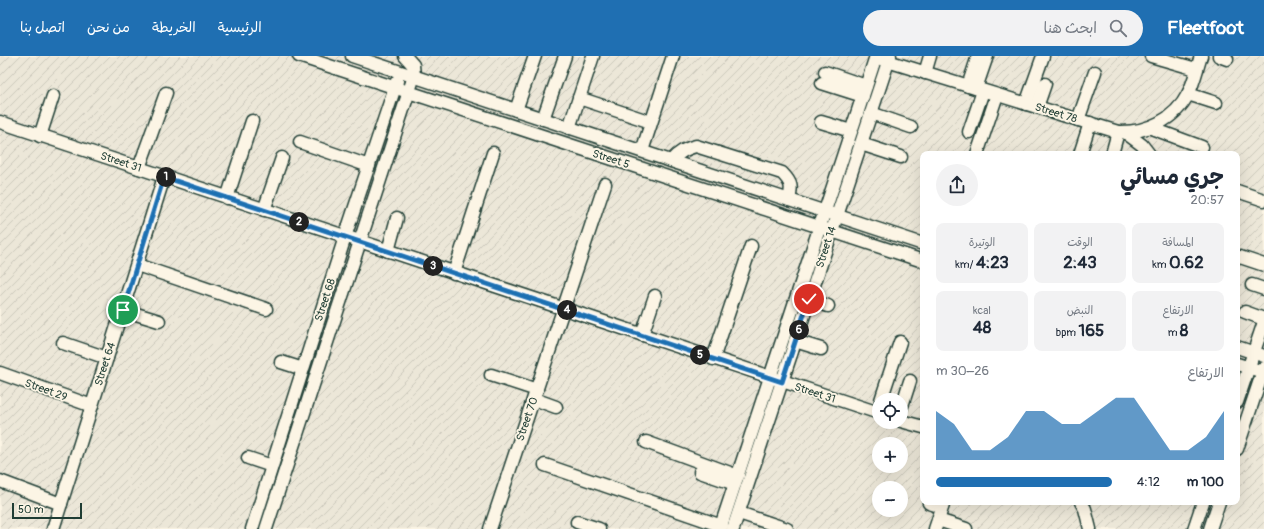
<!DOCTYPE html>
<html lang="ar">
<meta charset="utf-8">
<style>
body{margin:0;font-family:Pangolin,"Playpen Sans Arabic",sans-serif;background:#f2f2f3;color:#1f2937;direction:rtl;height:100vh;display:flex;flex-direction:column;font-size:15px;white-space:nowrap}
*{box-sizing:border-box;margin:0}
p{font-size:13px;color:#747a83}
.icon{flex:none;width:22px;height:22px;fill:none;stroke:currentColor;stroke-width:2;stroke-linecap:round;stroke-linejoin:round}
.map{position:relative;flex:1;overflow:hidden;direction:ltr}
.sheet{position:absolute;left:920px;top:95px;width:320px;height:354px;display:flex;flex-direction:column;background:#fff;border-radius:8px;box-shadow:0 4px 16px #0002;direction:rtl}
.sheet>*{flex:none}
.tools{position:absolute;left:872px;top:337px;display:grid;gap:8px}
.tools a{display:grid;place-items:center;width:36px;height:36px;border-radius:50%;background:#fff;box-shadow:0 4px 16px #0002;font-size:20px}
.scale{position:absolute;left:12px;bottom:10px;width:70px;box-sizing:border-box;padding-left:4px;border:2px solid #1f3d34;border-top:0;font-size:11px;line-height:14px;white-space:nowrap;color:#1f3d34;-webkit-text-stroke:3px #fcf5e5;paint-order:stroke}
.pin{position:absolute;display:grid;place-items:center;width:34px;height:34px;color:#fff;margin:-17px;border:2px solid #fff;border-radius:50%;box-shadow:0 1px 4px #0007}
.km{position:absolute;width:20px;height:20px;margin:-10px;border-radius:50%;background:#222;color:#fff;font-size:11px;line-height:20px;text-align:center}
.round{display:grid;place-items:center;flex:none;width:42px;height:42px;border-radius:21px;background:#f2f2f3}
.headline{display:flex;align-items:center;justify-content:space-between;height:68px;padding:0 16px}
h1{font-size:22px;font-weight:700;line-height:30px}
.metrics{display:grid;grid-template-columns:repeat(3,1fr);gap:6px;height:68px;padding:4px 16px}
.metrics div{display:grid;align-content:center;border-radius:8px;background:#f2f2f3;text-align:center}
.metrics b{font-size:17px;font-weight:700}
.metrics small{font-size:11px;font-weight:400}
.metrics p{font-size:11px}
.chart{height:112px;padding:8px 16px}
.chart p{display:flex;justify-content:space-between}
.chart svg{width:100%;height:72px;margin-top:4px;fill:#1f6fb2;opacity:.7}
ul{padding:0 16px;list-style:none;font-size:13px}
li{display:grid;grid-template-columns:64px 48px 1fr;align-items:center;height:30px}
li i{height:10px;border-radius:5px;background:#1f6fb2}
header{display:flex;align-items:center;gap:24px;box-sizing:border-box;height:56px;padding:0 20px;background:#1f6fb2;color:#fff}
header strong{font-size:19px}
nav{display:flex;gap:22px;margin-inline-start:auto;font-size:14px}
.search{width:280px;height:36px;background:#f2f2f3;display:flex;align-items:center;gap:10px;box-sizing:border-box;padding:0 14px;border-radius:22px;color:#747a83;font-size:15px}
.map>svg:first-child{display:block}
.industrial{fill:url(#industrial-furrows);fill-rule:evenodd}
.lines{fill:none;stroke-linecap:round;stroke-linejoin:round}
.minor-casing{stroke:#1f3d34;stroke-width:15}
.minor{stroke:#fcf5e5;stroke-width:12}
.route-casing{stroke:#fff;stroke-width:8}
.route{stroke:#1f6fb2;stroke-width:5}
.labels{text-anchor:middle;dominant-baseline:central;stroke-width:3.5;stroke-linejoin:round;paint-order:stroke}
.street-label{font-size:11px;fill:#1f3d34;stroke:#fcf5e5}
</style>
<header>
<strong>Fleetfoot</strong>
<div class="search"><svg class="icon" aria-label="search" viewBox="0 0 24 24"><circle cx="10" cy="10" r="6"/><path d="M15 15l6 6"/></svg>ابحث هنا</div>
<nav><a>الرئيسية</a><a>الخريطة</a><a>من نحن</a><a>اتصل بنا</a></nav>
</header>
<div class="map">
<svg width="1264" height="473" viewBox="0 0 1264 473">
<defs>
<pattern id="industrial-furrows" width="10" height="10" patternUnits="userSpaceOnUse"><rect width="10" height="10" fill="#ece7d8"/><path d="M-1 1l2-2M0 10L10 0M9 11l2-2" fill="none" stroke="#cac7ba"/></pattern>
</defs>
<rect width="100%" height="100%" fill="#fcf5e5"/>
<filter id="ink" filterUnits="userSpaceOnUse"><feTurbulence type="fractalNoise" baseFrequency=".025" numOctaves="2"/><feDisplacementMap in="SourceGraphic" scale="8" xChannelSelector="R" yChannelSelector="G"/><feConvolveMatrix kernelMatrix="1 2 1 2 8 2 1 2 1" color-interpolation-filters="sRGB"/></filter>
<g filter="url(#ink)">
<path class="industrial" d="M0 0H1264V473H0ZM923 98H1237V446H923ZM879 344H901V366H879ZM879 388H901V410H879ZM879 432H901V454H879Z"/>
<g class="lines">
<defs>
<g id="minor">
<polyline points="299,0 923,205"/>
<polyline points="352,0 923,188"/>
<polyline points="1151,0 1196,13"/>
<polyline points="1219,0 1227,3"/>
<path d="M881 3 1118 76C1146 77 1175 64 1188 38 1194 27 1197 12 1201 0"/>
<polyline points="825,16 866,30"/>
<polyline points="925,17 930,0"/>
<polyline points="822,27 863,40"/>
<polyline points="968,30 978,0"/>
<polyline points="976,32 987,0"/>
<polyline points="1188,38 1216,47"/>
<polyline points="579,42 651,66"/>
<polyline points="1026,48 1043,0"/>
<polyline points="1037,51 1045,28"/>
<polyline points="516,54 535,0"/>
<polyline points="871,57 911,71"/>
<polyline points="543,63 565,0"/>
<polyline points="1078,64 1095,16"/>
<polyline points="0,66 879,357"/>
<polyline points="821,66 851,75"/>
<polyline points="569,72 593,0"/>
<polyline points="1151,72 1202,91"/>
<polyline points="969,76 983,35"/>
<polyline points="1126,77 1142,89 1149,98"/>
<polyline points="40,80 53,40"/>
<polyline points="300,86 369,110"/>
<polyline points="861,88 901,101"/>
<polyline points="642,95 673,0"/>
<polyline points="977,98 997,39"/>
<polyline points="1080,98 1090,67"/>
<polyline points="1112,98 1118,76"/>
<path d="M671 105C679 96 685 93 696 90L782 117C792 127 792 131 789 144"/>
<polyline points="139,112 166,37"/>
<polyline points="1237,135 1264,144"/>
<polyline points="227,142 252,65"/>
<polyline points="264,154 282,102"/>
<polyline points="388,195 397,162"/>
<polyline points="1240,201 1264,209"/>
<polyline points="137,209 266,253"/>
<polyline points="454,217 493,97"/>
<polyline points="1252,229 1264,233"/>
<polyline points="809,243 828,250"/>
<polyline points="123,254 159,265"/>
<polyline points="1245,256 1264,263"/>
<polyline points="642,279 655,240"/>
<polyline points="795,285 821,293"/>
<polyline points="63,287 107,302"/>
<polyline points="1237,291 1264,300"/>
<polyline points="713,303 751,190"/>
<polyline points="281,306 303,313"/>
<polyline points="1237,308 1257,314"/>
<polyline points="0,317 92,350"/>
<polyline points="491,319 537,334"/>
<polyline points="534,343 556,351"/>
<polyline points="881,344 900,286"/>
<polyline points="1237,346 1264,266"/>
<polyline points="901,353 910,325"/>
<polyline points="901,365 923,371"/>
<polyline points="646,386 738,420"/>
<polyline points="1237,393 1264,312"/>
<polyline points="248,402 272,410"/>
<polyline points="545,409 722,470"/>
<polyline points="700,416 735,428"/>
<polyline points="0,425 61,448"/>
<polyline points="1081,446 1085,453 1090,473"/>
<polyline points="929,447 942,451"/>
<polyline points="739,457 787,473"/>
<polyline points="938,464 966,473"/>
<polyline points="577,466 599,473"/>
<polyline points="53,473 164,121"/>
<polyline points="252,473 345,181 397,25"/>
<polyline points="266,473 414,20 413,9 405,0"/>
<polyline points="490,473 605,128"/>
<polyline points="720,473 876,0"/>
<polyline points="733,473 890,0"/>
<polyline points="935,473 944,446"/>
<polyline points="1194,473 1203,446"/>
<polyline points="1210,473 1219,446"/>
</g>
</defs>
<use href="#minor" class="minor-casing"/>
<use href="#minor" class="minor"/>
</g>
</g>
<g class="lines" filter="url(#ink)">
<defs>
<polyline id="route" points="123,254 164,121 782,326 809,243"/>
</defs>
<use href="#route" class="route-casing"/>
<use href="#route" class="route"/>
</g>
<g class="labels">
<g class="street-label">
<text transform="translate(1056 57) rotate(17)">Street 78</text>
<text transform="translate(611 103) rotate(18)">Street 5</text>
<text transform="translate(121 106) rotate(18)">Street 31</text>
<text transform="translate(826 191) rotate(-72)">Street 14</text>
<text transform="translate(325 244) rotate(-72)">Street 68</text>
<text transform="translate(105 308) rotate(-72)">Street 64</text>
<text transform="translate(46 334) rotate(20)">Street 29</text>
<text transform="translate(815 337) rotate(18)">Street 31</text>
<text transform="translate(527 363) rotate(-71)">Street 70</text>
</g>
</g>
</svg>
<div class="tools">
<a><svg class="icon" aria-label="locate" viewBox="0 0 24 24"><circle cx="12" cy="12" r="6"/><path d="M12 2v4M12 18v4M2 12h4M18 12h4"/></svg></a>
<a>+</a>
<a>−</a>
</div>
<div class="scale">50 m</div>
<div class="pin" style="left:123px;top:254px;background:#1e9e55"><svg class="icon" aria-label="arrive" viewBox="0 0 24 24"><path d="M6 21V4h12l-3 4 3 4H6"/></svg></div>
<div class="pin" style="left:809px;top:243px;background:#d93025"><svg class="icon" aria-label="check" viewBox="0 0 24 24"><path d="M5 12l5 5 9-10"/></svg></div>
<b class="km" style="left:166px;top:121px">1</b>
<b class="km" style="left:299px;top:166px">2</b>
<b class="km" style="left:433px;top:210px">3</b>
<b class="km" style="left:567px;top:254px">4</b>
<b class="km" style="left:700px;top:299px">5</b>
<b class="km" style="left:799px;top:274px">6</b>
<section class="sheet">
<div class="headline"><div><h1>جري مسائي</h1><p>20:57</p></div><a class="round"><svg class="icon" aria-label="share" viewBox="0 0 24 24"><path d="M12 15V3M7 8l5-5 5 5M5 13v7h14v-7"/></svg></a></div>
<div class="metrics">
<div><p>المسافة</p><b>0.62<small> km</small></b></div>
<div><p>الوقت</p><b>2:43</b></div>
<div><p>الوتيرة</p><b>4:23<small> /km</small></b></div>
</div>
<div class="metrics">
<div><p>الارتفاع</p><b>8<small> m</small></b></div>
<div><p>النبض</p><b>165<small> bpm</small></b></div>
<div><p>kcal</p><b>48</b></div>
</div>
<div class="chart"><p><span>الارتفاع</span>26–30 m</p>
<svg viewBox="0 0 160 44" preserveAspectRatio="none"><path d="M0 44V14L10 22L20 38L30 38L40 30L50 14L60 14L70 22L80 22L90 14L100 6L110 6L120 22L130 38L140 38L150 30L160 14V44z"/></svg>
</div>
<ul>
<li><b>100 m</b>4:12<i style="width:100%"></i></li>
</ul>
</section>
</div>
